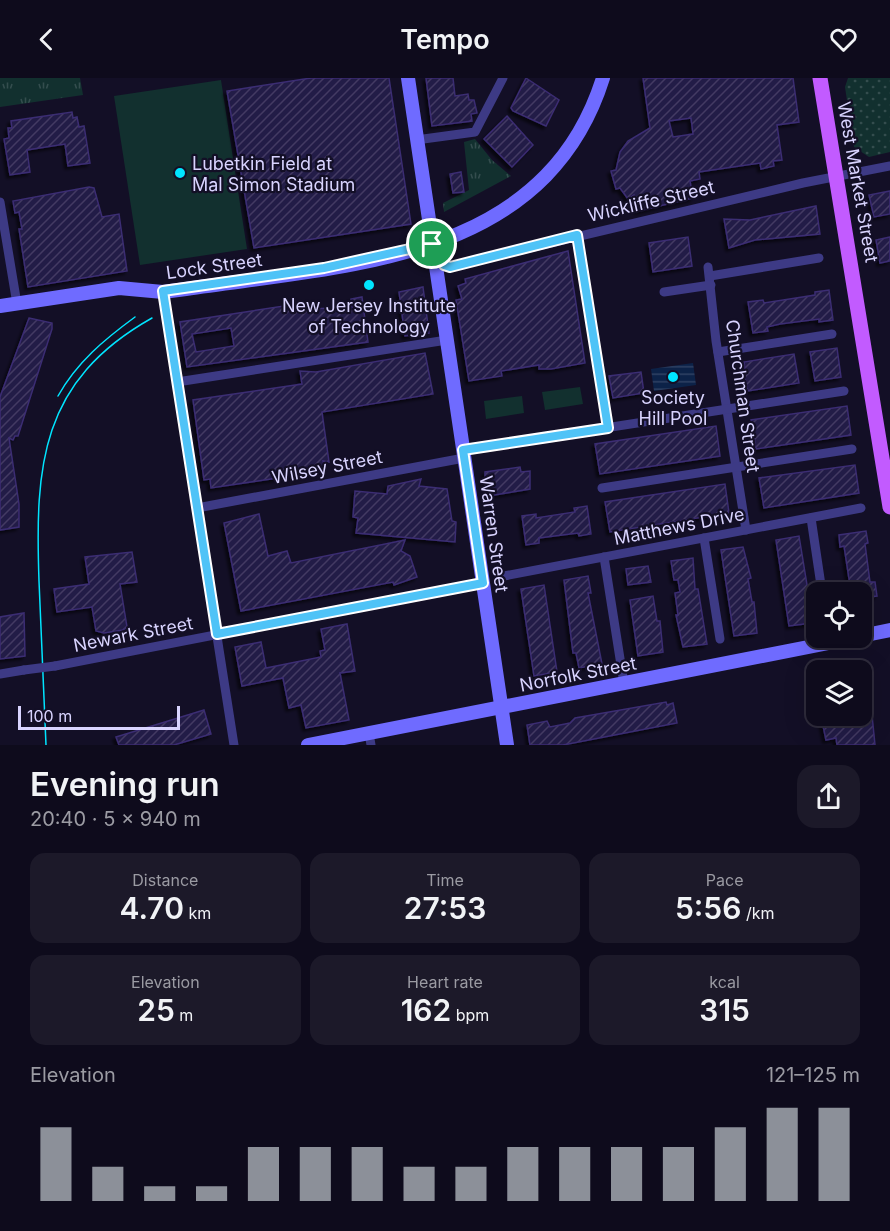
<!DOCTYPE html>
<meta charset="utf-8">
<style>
body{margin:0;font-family:Inter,sans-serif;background:#1c1929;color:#f1f3f6;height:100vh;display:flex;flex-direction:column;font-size:22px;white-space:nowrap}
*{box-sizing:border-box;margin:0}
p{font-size:20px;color:#9b9ba3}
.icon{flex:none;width:33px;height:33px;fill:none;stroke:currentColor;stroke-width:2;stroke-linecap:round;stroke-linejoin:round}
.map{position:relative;height:667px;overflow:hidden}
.sheet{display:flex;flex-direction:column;background:#0e0b1c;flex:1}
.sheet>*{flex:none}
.tools{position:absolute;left:806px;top:504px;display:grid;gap:12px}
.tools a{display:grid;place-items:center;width:66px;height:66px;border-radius:12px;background:#0e0b1c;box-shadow:0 6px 24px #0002,0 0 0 2px #2e2b3b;font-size:30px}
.scale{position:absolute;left:18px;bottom:15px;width:162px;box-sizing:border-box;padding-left:6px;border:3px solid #d9d4ff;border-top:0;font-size:16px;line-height:21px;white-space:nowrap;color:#d9d4ff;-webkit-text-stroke:4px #130f26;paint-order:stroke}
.pin{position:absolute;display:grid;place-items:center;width:51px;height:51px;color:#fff;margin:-26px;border:3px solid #fff;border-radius:50%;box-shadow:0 2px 6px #0007}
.round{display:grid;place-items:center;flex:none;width:63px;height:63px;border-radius:18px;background:#1c1929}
.overview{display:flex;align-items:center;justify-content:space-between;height:102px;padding:0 30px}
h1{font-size:33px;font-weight:600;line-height:45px}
.metrics{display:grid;grid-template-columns:repeat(3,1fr);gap:9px;height:102px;padding:6px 30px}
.metrics div{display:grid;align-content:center;border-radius:15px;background:#1c1929;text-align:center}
.metrics b{font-size:30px;font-weight:600}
.metrics small{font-size:16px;font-weight:400}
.metrics p{font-size:16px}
.chart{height:168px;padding:12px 30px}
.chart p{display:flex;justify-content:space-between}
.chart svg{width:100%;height:108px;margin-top:6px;stroke:#8c9099;stroke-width:6}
header{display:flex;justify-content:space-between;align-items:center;height:78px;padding:0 30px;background:#0e0b1c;font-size:27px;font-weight:600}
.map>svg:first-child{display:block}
.grass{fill:url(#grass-tufts)}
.park{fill:url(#park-dots)}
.pitch{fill:#12302f}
.water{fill:url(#water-rules)}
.building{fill:url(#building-hatch);stroke:#3b2d73;stroke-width:1.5;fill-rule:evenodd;filter:url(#shadow)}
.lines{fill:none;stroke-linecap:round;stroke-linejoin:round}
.minor{stroke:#3d3a85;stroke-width:9}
.secondary{stroke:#6f6bff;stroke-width:14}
.primary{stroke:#c25bff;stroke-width:15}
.tram{stroke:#00e5ff;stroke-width:1.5}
.minor-bridge{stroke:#3d3a85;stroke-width:9}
.route-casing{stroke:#fff;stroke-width:12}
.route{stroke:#4fc3f7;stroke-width:8}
.poi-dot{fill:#00e5ff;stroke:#130f26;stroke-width:2}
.labels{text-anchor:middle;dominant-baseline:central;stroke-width:4.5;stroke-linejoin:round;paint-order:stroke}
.poi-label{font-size:18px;fill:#d9d4ff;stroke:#130f26}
.street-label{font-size:18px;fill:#d9d4ff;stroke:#130f26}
</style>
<header><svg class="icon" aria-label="back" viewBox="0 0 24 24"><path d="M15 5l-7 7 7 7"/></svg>Tempo<svg class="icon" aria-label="heart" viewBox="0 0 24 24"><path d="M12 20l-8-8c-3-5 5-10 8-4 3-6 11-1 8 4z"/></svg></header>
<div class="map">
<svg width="890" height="667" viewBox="0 0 890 667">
<defs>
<pattern id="grass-tufts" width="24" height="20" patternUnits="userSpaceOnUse" patternTransform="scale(1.5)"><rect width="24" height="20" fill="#12302f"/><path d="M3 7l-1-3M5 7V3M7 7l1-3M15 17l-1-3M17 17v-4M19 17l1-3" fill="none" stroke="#344d4e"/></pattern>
<pattern id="park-dots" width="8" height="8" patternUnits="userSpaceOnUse" patternTransform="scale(1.5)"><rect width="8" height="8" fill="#12302f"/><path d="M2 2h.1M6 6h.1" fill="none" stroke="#344d4e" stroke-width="1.8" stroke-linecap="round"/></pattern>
<pattern id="water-rules" width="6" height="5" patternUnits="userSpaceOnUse" patternTransform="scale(1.5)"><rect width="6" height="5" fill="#0c2248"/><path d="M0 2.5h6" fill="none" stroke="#2f4163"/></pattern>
<pattern id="building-hatch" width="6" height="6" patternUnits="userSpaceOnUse" patternTransform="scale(1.5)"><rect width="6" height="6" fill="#241b47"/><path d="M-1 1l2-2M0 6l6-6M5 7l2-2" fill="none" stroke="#433b63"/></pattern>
<filter id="shadow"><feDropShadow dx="-3" dy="3" stdDeviation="1.5" flood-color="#0009"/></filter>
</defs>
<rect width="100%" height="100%" fill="#130f26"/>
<g class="grass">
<polygon points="0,0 80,0 83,17 0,29"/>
<polygon points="475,61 492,82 511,98 444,134 443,125 469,112 464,64"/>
</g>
<polygon class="park" points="848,0 890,0 890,74 869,79 854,69 845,9"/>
<g class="pitch">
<polygon points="221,2 247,171 140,187 114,18"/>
<polygon points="580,309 583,326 545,332 542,314"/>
<polygon points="522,318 524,335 486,341 484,323"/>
</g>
<polygon class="water" points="693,285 696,307 654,313 651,291"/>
<g class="building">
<polygon points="311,0 389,0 411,146 254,170 227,13"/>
<polygon points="426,0 453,0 455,18 468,16 469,22 474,22 477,35 471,36 472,43 432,48"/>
<polygon points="526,0 559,22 546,48 513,33 511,30"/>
<path d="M643 0H793L799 44 777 47 782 82 773 83 774 88 761 91 760 85 699 94 700 101 690 103 693 120 638 133 634 117 628 121 620 110 616 111 611 93 616 92 620 74 628 63 650 50ZM691 40 693 56 673 59 669 43Z"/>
<polygon points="72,34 73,40 77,39 79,49 84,48 90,85 68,88 65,66 27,72 30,94 10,97 4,61 9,60 8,50 12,50 11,43"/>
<polygon points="507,38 533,67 512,89 484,61"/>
<polygon points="461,94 464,114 453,115 450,96"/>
<polygon points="89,109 94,110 102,139 119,136 127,193 28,209 19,151 22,151 19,134 15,135 13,123"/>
<polygon points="890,113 890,136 874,139 869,117"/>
<polygon points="816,128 820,156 755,162 729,170 724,141 750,142"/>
<polygon points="688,159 692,188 653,194 649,165"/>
<polygon points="890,159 890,183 880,185 876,162"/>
<polygon points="568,173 585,285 551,291 539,291 539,287 501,293 502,298 469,303 456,222 462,221 458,208 466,205 465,201"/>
<polygon points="423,209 429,255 405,258 399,214"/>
<polygon points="829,212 833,242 819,244 819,241 780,246 767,249 768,253 753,255 748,224 763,222 764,225 815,217 815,214"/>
<path d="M362 219 368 264 187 289 180 244 310 224 311 231 352 229 351 221ZM231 250 234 268 196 274 192 256Z"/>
<polygon points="29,240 52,245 52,251 18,358 15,358 13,362 9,360 19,426 19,449 0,452 0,319"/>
<polygon points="837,270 841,299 815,303 810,274"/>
<polygon points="425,275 433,316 322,334 329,384 323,383 324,393 211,410 210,401 204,402 193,322 302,306 300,293 316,294"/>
<polygon points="794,276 799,305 748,313 743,292 745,291 744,284"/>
<polygon points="641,294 644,315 613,320 609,298"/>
<polygon points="847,328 851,357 756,371 751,342"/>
<polygon points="716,348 720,378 600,396 595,366"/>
<polygon points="855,387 859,415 764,430 759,400"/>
<polygon points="520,389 521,394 530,393 530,411 489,418 488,411 485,411 485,394"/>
<polygon points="421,401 419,408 447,411 452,443 456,444 455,464 356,455 358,440 353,439 355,413 387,416 388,408"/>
<polygon points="725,406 729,435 610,454 605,424"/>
<polygon points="587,428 591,456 579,458 578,455 539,460 539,465 526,467 522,438 536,436 536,440 575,434 574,430"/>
<polygon points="259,436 268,478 287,473 291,485 405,462 401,473 410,478 417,499 394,507 393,504 241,533 224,445"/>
<polygon points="866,453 868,465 865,466 870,504 875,504 877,518 861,520 861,514 851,514 844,468 840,469 839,457"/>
<polygon points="799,458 808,513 805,513 812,545 789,548 776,462"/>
<polygon points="743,469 751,500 748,501 752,524 754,524 757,555 734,558 721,472"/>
<polygon points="132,474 137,504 120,506 127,549 123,552 104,555 96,553 92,529 57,534 54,511 89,506 85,479"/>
<polygon points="693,480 695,511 698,511 707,566 683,569 676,537 678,537 675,515 680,514 678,502 674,502 671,483"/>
<polygon points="648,488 651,504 628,507 626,491"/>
<polygon points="588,498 591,515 588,515 602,586 579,590 576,575 573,575 564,502"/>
<polygon points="544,507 557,594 534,598 521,511"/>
<polygon points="653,518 657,543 660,543 663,574 638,578 630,522"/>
<polygon points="24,535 25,578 0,581 0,539"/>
<polygon points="347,546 355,593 340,595 349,642 306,650 301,627 289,630 283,600 242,608 235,569 261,564 266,590 321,579 320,573 325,572 321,551"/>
<polygon points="666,624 667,627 673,625 677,645 563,667 530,667 527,647 547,643 550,649 570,645 575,640"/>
<polygon points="204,632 211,656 174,667 119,667 116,659"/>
<polygon points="872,637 875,667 837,667 836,660 826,662 821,638 852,638 853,641"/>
</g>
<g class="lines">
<g class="minor">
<polyline points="416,62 475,54 503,0"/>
<polyline points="0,124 17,226"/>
<polyline points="577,157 608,350"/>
<polyline points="436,174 444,187 450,189 803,105 890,88"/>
<polyline points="708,189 716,263 746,452"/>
<polyline points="710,198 819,180"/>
<polyline points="163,214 234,667"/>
<polyline points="664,214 711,207"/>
<polyline points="718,274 832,256"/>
<polyline points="177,304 447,262"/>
<polyline points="463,372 844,313"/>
<polyline points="602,410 852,371"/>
<polyline points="197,430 464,380"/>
<polyline points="811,440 822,514"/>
<polyline points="704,460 720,561"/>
<polyline points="604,479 624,606"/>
<polyline points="504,498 861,430"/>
<polyline points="55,588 483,505"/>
<polyline points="0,596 24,592"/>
<polyline points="369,655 371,667"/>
</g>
<g class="secondary">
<polyline points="408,0 507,667"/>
<path d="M0 228 119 210 163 214 186 211C347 187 545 184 603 0"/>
<polyline points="861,558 890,552"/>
<polyline points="308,667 854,560"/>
</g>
<polyline class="primary" points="820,0 890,429"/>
<g class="tram">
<path d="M58 318C77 284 105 261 135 239"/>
<path d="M46 667C44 612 41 558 39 503 35 388 40 303 152 240"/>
</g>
<polyline class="minor-bridge" points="24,592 55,588"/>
</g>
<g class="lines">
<defs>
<polygon id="route" points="577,157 608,350 463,372 483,505 217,556 163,213 324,190 432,166 444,187 450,189"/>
</defs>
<use href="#route" class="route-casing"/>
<use href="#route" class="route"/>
</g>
<g class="poi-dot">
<circle cx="180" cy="95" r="6"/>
<circle cx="369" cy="207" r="6"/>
<circle cx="673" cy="299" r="6"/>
</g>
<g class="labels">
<g class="poi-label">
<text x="192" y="85" text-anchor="start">Lubetkin Field at<tspan x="192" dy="21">Mal Simon Stadium</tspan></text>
<text x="369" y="227">New Jersey Institute<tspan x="369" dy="21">of Technology</tspan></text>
<text x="673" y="319">Society<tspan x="673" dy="21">Hill Pool</tspan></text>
</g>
<g class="street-label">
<text transform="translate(858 104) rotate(80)">West Market Street</text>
<text transform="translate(651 123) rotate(-13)">Wickliffe Street</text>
<text transform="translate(214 188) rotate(-8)">Lock Street</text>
<text transform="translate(743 318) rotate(82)">Churchman Street</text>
<text transform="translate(327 389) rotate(-11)">Wilsey Street</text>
<text transform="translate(679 448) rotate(-11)">Matthews Drive</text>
<text transform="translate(494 456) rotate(82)">Warren Street</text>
<text transform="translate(133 556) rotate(-11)">Newark Street</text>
<text transform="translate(578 596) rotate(-11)">Norfolk Street</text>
</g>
</g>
</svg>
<div class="tools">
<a><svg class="icon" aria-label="locate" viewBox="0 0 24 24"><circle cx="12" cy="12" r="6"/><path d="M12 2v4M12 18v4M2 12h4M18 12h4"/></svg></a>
<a><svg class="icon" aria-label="layers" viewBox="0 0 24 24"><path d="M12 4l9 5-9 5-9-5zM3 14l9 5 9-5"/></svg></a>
</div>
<div class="scale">100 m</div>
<div class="pin" style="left:432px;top:166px;background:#1e9e55"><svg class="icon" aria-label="arrive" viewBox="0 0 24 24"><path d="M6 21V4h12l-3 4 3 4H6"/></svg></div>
</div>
<section class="sheet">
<div class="overview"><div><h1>Evening run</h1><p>20:40 · 5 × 940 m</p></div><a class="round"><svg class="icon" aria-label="share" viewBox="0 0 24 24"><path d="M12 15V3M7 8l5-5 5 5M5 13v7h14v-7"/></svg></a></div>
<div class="metrics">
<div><p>Distance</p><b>4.70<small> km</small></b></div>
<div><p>Time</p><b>27:53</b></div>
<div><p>Pace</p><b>5:56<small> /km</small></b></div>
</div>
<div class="metrics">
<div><p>Elevation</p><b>25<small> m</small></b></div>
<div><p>Heart rate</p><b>162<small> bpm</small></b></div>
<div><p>kcal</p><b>315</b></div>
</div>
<div class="chart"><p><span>Elevation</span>121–125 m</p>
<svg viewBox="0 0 160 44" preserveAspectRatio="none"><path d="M5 44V14M15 44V30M25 44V38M35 44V38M45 44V22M55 44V22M65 44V22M75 44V30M85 44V30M95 44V22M105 44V22M115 44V22M125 44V22M135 44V14M145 44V6M155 44V6"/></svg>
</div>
</section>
